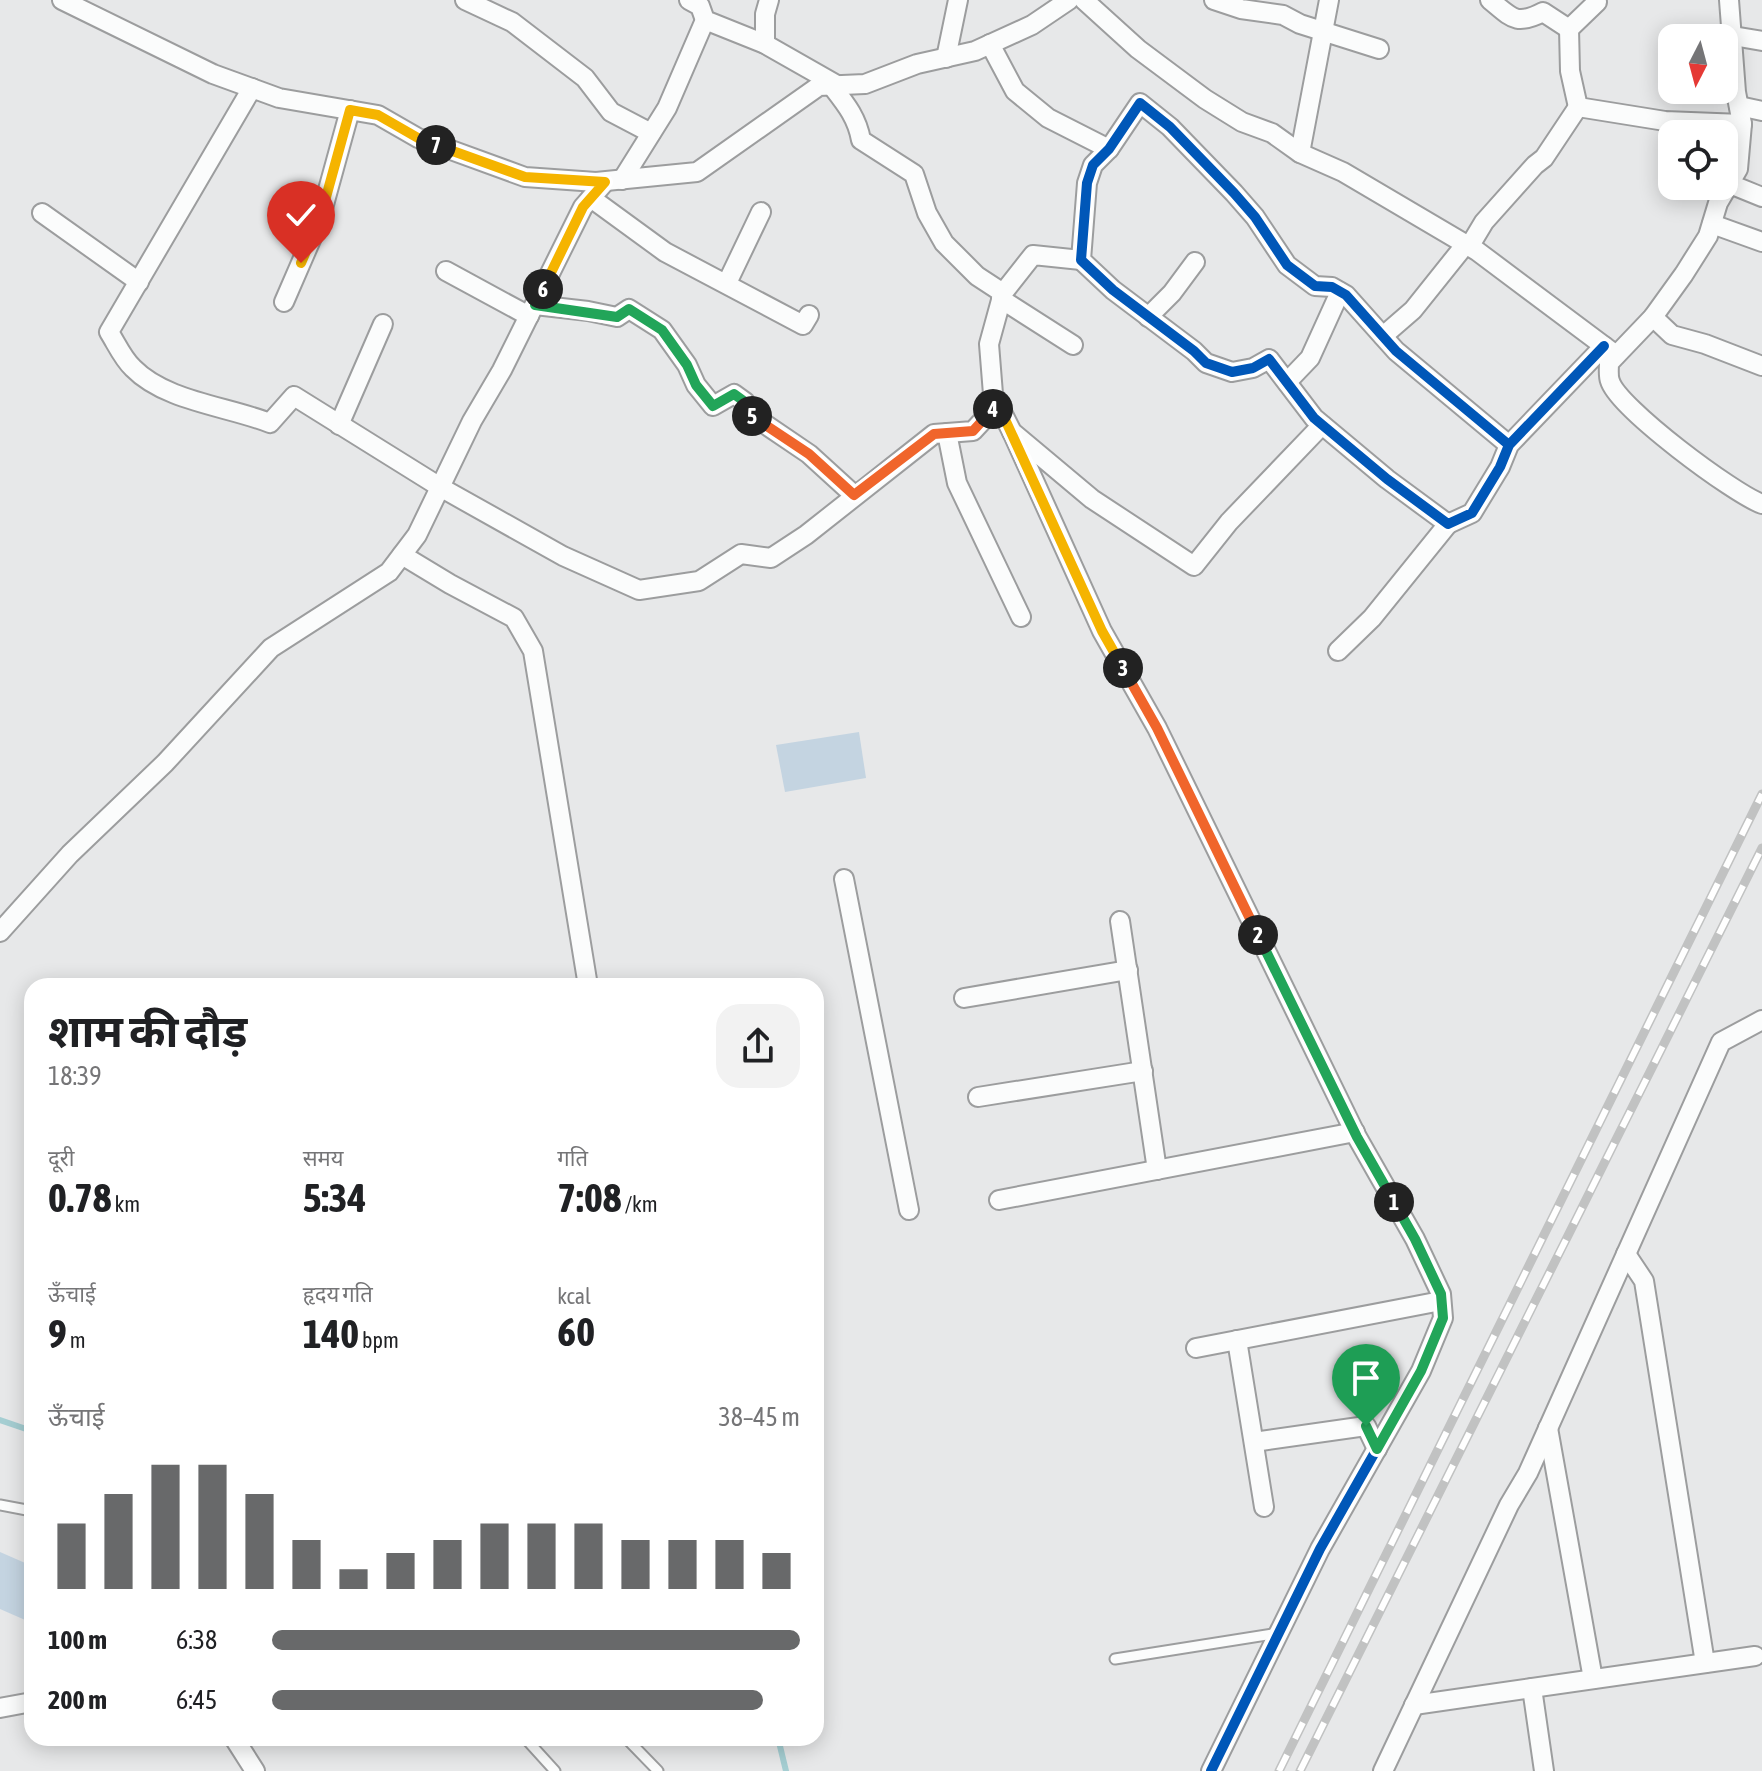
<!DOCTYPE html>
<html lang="hi">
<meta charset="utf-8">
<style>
body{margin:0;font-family:"Asap Condensed","Noto Sans Devanagari",sans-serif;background:#f2f2f2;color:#202124;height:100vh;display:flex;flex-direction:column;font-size:30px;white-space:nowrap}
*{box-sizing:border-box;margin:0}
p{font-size:26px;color:#757577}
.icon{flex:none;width:44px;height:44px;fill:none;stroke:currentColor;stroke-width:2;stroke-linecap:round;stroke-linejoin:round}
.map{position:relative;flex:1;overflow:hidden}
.side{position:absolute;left:24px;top:978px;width:800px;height:768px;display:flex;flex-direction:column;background:#fff;border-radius:24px;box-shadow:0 4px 20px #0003}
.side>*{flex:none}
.needle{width:52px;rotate:186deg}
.tools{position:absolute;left:1658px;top:24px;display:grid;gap:16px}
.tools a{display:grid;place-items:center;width:80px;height:80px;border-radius:16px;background:#fff;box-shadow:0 4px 20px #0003;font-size:40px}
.pin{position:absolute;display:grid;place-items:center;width:68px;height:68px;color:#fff;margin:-82px -34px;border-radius:50% 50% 50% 0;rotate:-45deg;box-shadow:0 0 8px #0007}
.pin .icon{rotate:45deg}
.km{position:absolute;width:40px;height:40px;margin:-20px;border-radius:50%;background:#222;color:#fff;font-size:22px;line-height:40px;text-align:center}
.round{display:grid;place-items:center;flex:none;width:84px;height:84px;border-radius:24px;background:#f2f2f2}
.overview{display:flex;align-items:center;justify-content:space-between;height:136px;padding:0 24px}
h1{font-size:44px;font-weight:700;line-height:60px}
.metrics{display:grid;grid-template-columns:repeat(3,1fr);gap:12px;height:136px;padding:8px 24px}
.metrics div{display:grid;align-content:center}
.metrics b{font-size:40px;font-weight:700}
.metrics small{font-size:22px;font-weight:400}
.metrics p{font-size:22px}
.chart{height:224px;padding:16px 24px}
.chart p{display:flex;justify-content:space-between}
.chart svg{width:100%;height:144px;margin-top:8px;stroke:#68696a;stroke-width:6}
ul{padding:0 24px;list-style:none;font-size:26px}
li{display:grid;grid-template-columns:128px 96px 1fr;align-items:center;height:60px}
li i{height:20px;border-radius:10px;background:#68696a}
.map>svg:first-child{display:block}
.garden{fill:#c4d4e1}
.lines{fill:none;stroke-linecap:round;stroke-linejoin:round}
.stream{stroke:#a5ced2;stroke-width:6}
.lane-casing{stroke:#9c9d9e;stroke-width:13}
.street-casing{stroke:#9c9d9e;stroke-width:22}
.lane{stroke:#fbfcfc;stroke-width:9}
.street{stroke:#fbfcfc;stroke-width:18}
.rail-casing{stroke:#c1c2c2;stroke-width:9}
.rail{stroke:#fff;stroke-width:6;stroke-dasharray:18;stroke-linecap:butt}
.cycleway-casing{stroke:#fff;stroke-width:15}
.cycleway{stroke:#0057b8;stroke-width:10}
.split-1-casing{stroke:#fff;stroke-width:16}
.split-2-casing{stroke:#fff;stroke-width:16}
.split-3-casing{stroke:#fff;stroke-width:16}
.split-4-casing{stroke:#fff;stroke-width:16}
.split-5-casing{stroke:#fff;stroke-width:16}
.split-6-casing{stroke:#fff;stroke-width:16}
.split-7-casing{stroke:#fff;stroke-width:16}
.split-8-casing{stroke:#fff;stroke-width:16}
.split-1{stroke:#22a559;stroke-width:10}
.split-2{stroke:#22a559;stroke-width:10}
.split-3{stroke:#f0652b;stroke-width:10}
.split-4{stroke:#f5b400;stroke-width:10}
.split-5{stroke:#f0652b;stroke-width:10}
.split-6{stroke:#22a559;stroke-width:10}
.split-7{stroke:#f5b400;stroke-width:10}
.split-8{stroke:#f5b400;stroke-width:10}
</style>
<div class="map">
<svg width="1762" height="1771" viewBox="0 0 1762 1771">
<rect width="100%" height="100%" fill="#e7e8e9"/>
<g class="garden">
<polygon points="859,732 866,778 785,792 776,745"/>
<polygon points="0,1552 32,1566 32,1623 0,1609"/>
</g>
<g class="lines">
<g class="stream">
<polyline points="0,1420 32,1431"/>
<polyline points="778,1738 786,1771"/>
</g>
<defs>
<g id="lane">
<polyline points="0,1505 32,1511"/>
<polyline points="1115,1659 1279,1633"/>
<polyline points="525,1738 555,1771"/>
<polyline points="626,1738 658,1771"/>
</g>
<g id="street">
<polyline points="62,0 213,74 279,98 378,115 418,138 525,177 596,182 697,172 819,86 865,84 917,64 975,51 1032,25 1069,0"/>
<polyline points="465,0 512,22 585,78 611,112 651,133"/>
<polyline points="689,0 700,6 705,20 765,44 837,85"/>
<polyline points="1084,0 1138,49 1205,99 1242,122 1272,133 1300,153 1343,172 1477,251 1616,355"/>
<polyline points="1214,0 1241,9 1283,15 1300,24 1379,49"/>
<path d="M1490 0C1512 18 1516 26 1543 12L1569 29 1597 2"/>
<path d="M1729 0 1736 92 1742 124 1738 169 1718 203 1708 236 1684 274 1653 317 1609 363C1609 368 1608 376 1610 381 1618 408 1734 494 1762 504"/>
<polyline points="1569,29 1570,71 1578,107 1665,121 1742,124"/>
<polyline points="1733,36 1762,41"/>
<polyline points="765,44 765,14 769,0"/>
<polyline points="990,44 1015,91 1048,118 1109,149"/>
<polyline points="946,58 958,0"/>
<path d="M831 85C845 103 857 117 861 140L914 174 927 213 944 243 977 276 1003 293"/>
<path d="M252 88 109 332C116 343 123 359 133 368 165 401 226 406 270 423L294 396 440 487 563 556 639 590 699 581 741 554 771 558 806 535 934 434 973 431 998 404"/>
<polyline points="1739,106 1762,111"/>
<polyline points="1300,153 1329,0"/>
<polyline points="622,180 667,108 705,20"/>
<polyline points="1730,184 1762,197"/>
<polyline points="591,198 665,252 803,325 809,315"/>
<polyline points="42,213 139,282"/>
<polyline points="1712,224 1762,242"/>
<polyline points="1469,247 1484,222 1535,165 1544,158 1578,107"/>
<polyline points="1081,260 1033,255 1003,293 989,344 993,394 1012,432 1092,499 1194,566 1229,522 1322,425"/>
<polyline points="446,271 529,316"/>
<polyline points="727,283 761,212"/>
<polyline points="1001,299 1073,345"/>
<polyline points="284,302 320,219 350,110"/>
<polyline points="535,305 588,311 617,317 629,309 662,330 687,365 696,385 713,406 734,394 745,402 753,416 809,454 854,495"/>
<polyline points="1148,317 1172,293 1195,262"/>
<polyline points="1653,317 1672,335 1705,344 1762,366"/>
<polyline points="1383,336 1413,310 1465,245"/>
<polyline points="1287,382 1310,358 1340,292"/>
<polyline points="339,425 383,324"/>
<polyline points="1012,432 1102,631 1157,728 1357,1137 1415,1239 1441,1294 1443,1318 1421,1371 1320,1549 1211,1771"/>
<polyline points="947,433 957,483 1021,617"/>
<polyline points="1509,445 1500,467 1472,513 1448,524 1387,479 1314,418 1269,359 1253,368 1232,372 1206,363 1194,351 1113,290 1081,260 1087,183 1093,165 1109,149 1140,103 1170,127 1234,193 1255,217 1287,265 1315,286 1332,287 1346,295 1396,351 1509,445 1604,346"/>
<polyline points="402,555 450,584 514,618 533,651 588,986"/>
<polyline points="1338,651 1372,618 1448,524"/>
<polyline points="844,879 909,1210"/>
<polyline points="1120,921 1157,1170"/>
<polyline points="0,932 70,854 165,763 271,648 389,572 417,535 472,421 502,370 583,207 605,182"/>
<polyline points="964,998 1128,970"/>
<polyline points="978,1097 1143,1071"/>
<polyline points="999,1200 1355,1132"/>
<polyline points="1626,1254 1644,1281 1705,1663"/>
<polyline points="1237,1340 1264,1507"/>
<polyline points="1196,1348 1441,1301"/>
<polyline points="1548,1428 1593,1679"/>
<polyline points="1254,1442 1366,1426 1377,1449"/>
<polyline points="1532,1688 1544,1771"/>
<polyline points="1414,1705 1755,1656"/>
<polyline points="0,1708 32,1702"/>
<polyline points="234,1738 255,1771"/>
<polyline points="1383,1771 1509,1505 1528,1473 1721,1042 1762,1020"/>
</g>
</defs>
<use href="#lane" class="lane-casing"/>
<use href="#street" class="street-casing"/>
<use href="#lane" class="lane"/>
<use href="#street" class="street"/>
<defs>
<g id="rail">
<polyline points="1279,1771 1762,794"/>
<polyline points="1300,1771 1762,848"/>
</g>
</defs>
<use href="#rail" class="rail-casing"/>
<use href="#rail" class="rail"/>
<defs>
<g id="cycleway">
<polyline points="1012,432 1102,631 1157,728 1357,1137 1415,1239 1441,1294 1443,1318 1421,1371 1320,1549 1211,1771"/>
<polyline points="1509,445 1500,467 1472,513 1448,524 1387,479 1314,418 1269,359 1253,368 1232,372 1206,363 1194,351 1113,290 1081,260 1087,183 1093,165 1109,149 1140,103 1170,127 1234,193 1255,217 1287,265 1315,286 1332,287 1346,295 1396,351 1509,445 1604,346"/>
</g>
</defs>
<use href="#cycleway" class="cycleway-casing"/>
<use href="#cycleway" class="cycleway"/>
</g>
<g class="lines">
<defs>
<polyline id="split-1" points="1366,1426 1377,1449 1421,1371 1443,1318 1441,1294 1415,1239 1394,1202"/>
<polyline id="split-2" points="1258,935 1357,1137 1394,1202"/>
<polyline id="split-3" points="1123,668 1157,728 1258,935"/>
<polyline id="split-4" points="993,409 998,404 1102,631 1123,668"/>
<polyline id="split-5" points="752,416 809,454 854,495 934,434 973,431 993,409"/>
<polyline id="split-6" points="543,289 535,305 617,317 629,309 662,330 687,365 696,385 713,406 734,394 745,402 752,416"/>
<polyline id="split-7" points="436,145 525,177 605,182 583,207 543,289"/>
<polyline id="split-8" points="301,263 320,219 350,110 378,115 418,138 436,145"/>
</defs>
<use href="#split-1" class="split-1-casing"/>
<use href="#split-2" class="split-2-casing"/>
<use href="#split-3" class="split-3-casing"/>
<use href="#split-4" class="split-4-casing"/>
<use href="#split-5" class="split-5-casing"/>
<use href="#split-6" class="split-6-casing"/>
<use href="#split-7" class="split-7-casing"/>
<use href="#split-8" class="split-8-casing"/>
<use href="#split-1" class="split-1"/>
<use href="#split-2" class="split-2"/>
<use href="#split-3" class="split-3"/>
<use href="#split-4" class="split-4"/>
<use href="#split-5" class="split-5"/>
<use href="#split-6" class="split-6"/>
<use href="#split-7" class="split-7"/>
<use href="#split-8" class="split-8"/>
</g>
</svg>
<div class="tools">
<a><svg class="needle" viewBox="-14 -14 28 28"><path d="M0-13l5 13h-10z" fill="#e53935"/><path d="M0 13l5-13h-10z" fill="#757577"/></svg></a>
<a><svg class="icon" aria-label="locate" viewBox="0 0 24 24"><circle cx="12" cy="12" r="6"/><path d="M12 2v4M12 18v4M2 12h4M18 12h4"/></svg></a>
</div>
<div class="pin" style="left:1366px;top:1426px;background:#1e9e55"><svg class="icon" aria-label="arrive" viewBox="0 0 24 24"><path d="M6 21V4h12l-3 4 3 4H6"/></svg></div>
<div class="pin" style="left:301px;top:263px;background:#d93025"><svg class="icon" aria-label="check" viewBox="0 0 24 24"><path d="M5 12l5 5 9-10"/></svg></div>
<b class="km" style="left:1394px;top:1202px">1</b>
<b class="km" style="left:1258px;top:935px">2</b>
<b class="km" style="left:1123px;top:668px">3</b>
<b class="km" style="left:993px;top:409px">4</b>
<b class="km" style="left:752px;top:416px">5</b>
<b class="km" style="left:543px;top:289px">6</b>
<b class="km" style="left:436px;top:145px">7</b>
<section class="side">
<div class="overview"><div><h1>शाम की दौड़</h1><p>18:39</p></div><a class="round"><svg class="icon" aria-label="share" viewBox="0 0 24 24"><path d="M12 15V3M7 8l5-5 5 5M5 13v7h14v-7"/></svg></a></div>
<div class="metrics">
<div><p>दूरी</p><b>0.78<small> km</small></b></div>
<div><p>समय</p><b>5:34</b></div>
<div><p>गति</p><b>7:08<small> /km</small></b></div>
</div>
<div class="metrics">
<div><p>ऊँचाई</p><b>9<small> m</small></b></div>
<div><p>हृदय गति</p><b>140<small> bpm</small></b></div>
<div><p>kcal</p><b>60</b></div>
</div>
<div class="chart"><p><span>ऊँचाई</span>38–45 m</p>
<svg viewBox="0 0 160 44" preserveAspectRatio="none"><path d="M5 44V24M15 44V15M25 44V6M35 44V6M45 44V15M55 44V29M65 44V38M75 44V33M85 44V29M95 44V24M105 44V24M115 44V24M125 44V29M135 44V29M145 44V29M155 44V33"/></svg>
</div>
<ul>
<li><b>100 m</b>6:38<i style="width:100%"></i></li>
<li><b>200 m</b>6:45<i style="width:93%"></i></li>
</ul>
</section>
</div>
